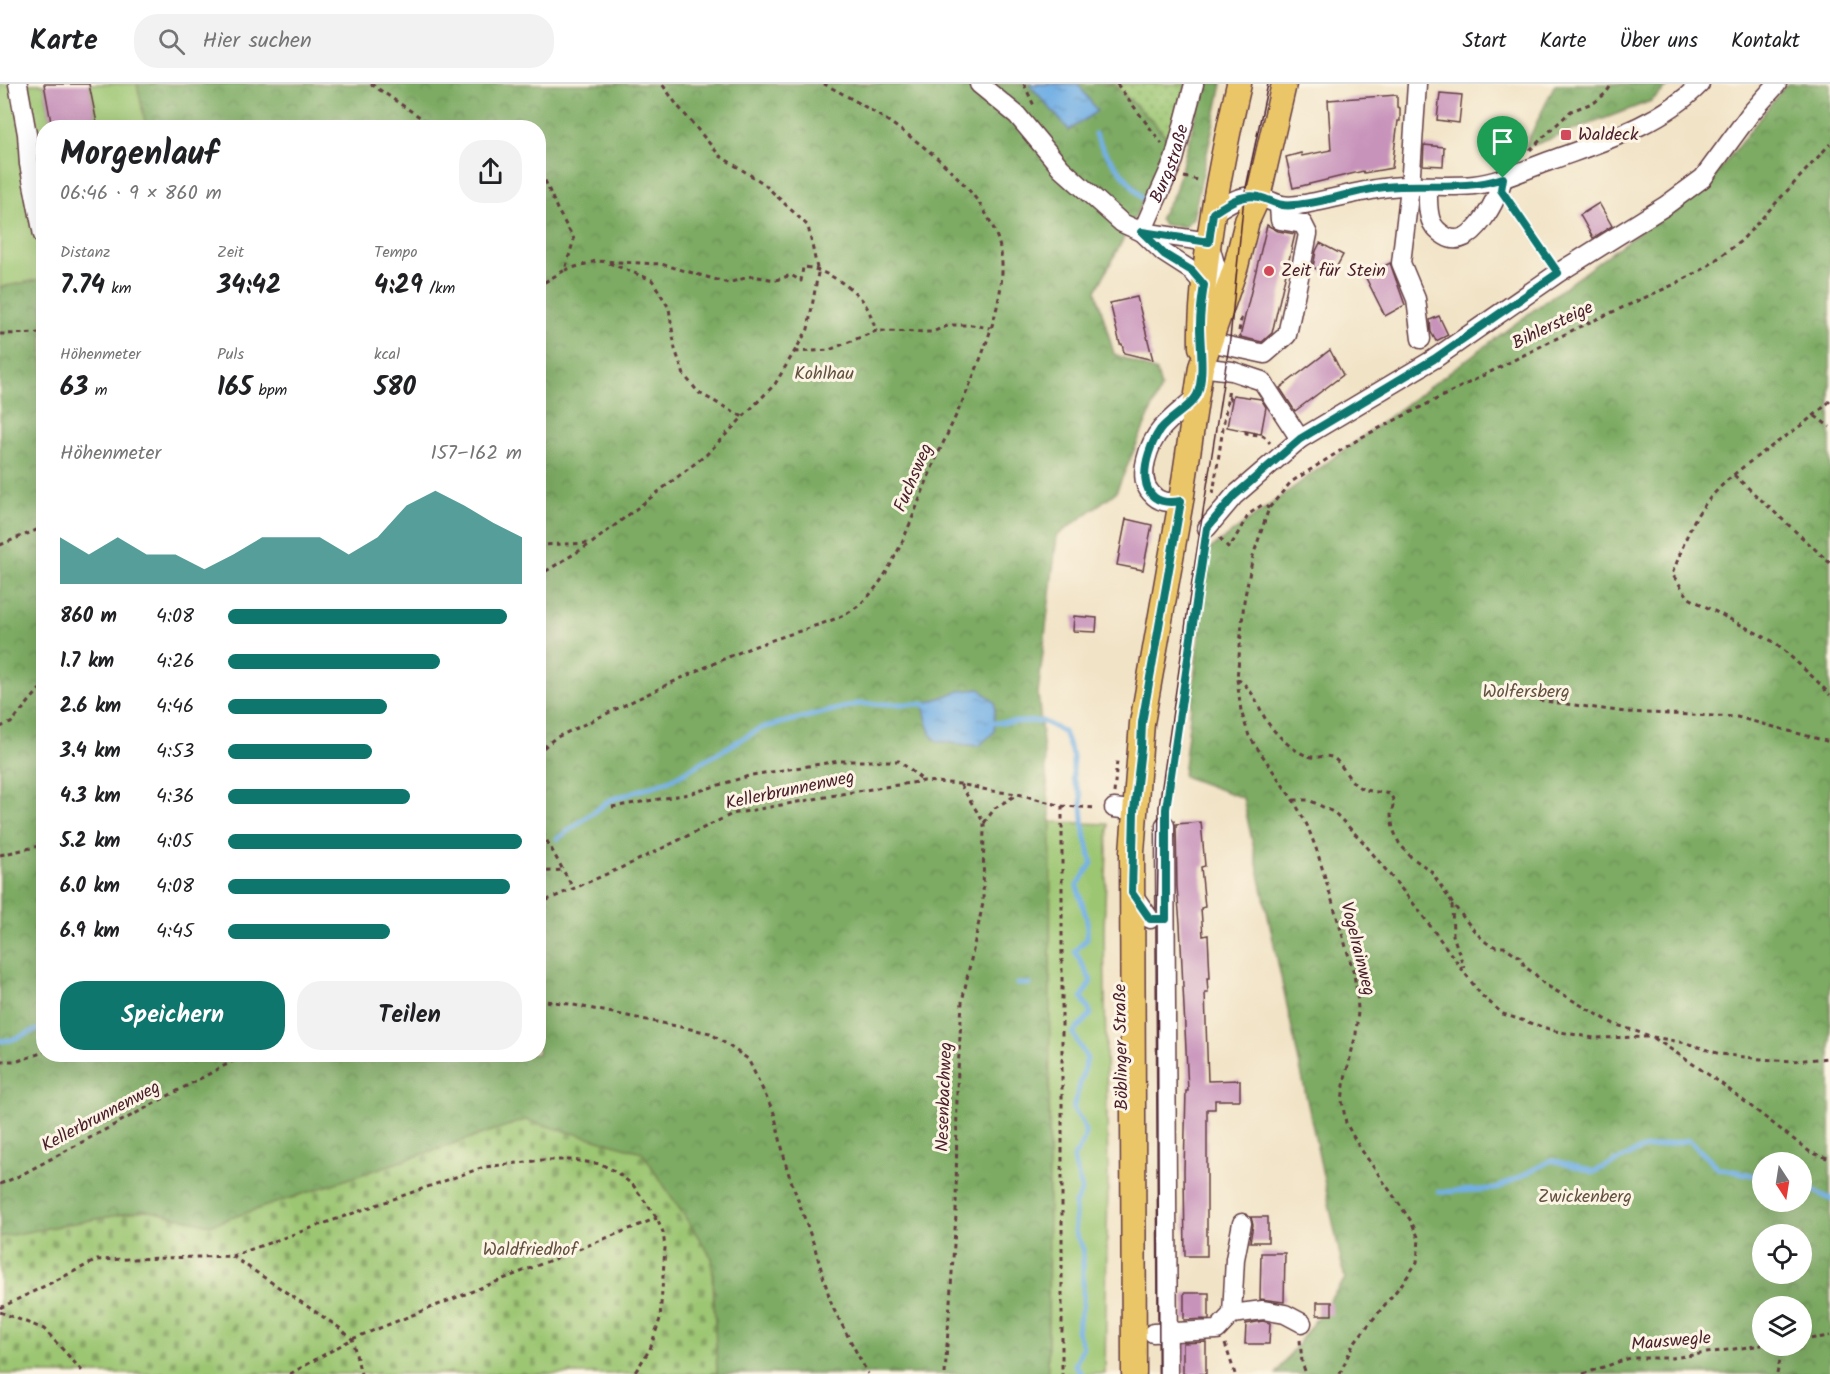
<!DOCTYPE html>
<html lang="de">
<meta charset="utf-8">
<style>
body{margin:0;font-family:Kalam,sans-serif;background:#f2f2f2;color:#202124;height:100vh;display:flex;flex-direction:column;font-size:22px;white-space:nowrap}
*{box-sizing:border-box;margin:0}
p{font-size:20px;color:#757577}
.icon{flex:none;width:33px;height:33px;fill:none;stroke:currentColor;stroke-width:2;stroke-linecap:round;stroke-linejoin:round}
.map{position:relative;flex:1;overflow:hidden}
.sheet{position:absolute;left:36px;top:36px;width:510px;height:942px;display:flex;flex-direction:column;background:#fff;border-radius:24px;box-shadow:0 6px 24px #0002}
.sheet>*{flex:none}
.needle{width:39px;rotate:168deg}
.fabs{position:absolute;left:1752px;top:1068px;display:grid;gap:12px}
.fabs a{display:grid;place-items:center;width:60px;height:60px;border-radius:50%;background:#fff;box-shadow:0 6px 24px #0002;font-size:30px}
.pin{position:absolute;display:grid;place-items:center;width:51px;height:51px;color:#fff;margin:-62px -26px;border-radius:50% 50% 50% 0;rotate:-45deg;box-shadow:0 0 6px #0007}
.pin .icon{rotate:45deg}
.round{display:grid;place-items:center;flex:none;width:63px;height:63px;border-radius:24px;background:#f2f2f2}
.headline{display:flex;align-items:center;justify-content:space-between;height:102px;padding:0 24px}
h1{font-size:33px;font-weight:800;line-height:45px}
.stats{display:grid;grid-template-columns:repeat(3,1fr);gap:9px;height:102px;padding:6px 24px}
.stats div{display:grid;align-content:center}
.stats b{font-size:26px;font-weight:800}
.stats small{font-size:16px;font-weight:400}
.stats p{font-size:16px}
.chart{height:168px;padding:12px 24px}
.chart p{display:flex;justify-content:space-between}
.chart svg{width:100%;height:108px;margin-top:6px;fill:#0f766e;opacity:.7}
.primary-button{display:flex;gap:12px;margin-top:auto;padding:12px 24px}
.primary-button a{flex:1;height:69px;border-radius:24px;background:#0f766e;color:#fff;font-size:24px;font-weight:800;line-height:69px;text-align:center}
.primary-button a+a{background:#f2f2f2;color:#202124}
ul{padding:0 24px;list-style:none;font-size:20px}
li{display:grid;grid-template-columns:96px 72px 1fr;align-items:center;height:45px}
li i{height:15px;border-radius:8px;background:#0f766e}
header{display:flex;align-items:center;gap:36px;box-sizing:border-box;height:84px;padding:0 30px;background:#fff;border-bottom:2px solid #e0e0e0}
header strong{font-size:28px}
nav{display:flex;gap:33px;margin-inline-start:auto;font-size:21px}
.search{width:420px;height:54px;background:#f2f2f2;display:flex;align-items:center;gap:15px;box-sizing:border-box;padding:0 21px;border-radius:24px;color:#757577;font-size:22px}
.map>svg:first-child{display:block}
.grass{fill:url(#grass-dots);stroke:#73724e;stroke-width:1.5}
.forest{fill:url(#forest-crowns);stroke:#646548;stroke-width:1.5;fill-rule:evenodd}
.cemetery{fill:url(#cemetery-stones);stroke:#73724e;stroke-width:1.5}
.park{fill:#9cc672;stroke:#73724e;stroke-width:1.5}
.water{fill:url(#water-ripples);stroke:#5e6888;stroke-width:1.5}
.lines{fill:none;stroke-linecap:round;stroke-linejoin:round}
.stream{stroke:#73b0e5;stroke-width:5}
.building{fill:#c893bb}
.minor-casing{stroke:#633c42;stroke-width:21}
.major-casing{stroke:#633c42;stroke-width:27}
.path{stroke:#633c42;stroke-width:3;stroke-dasharray:4.5 4.5;stroke-linecap:butt}
.minor{stroke:#fff;stroke-width:18}
.major{stroke:#ebc669;stroke-width:24}
.tram{stroke:#4a1f2b;stroke-width:1.5}
.route-casing{stroke:#fff;stroke-width:12}
.route{stroke:#0f766e;stroke-width:8}
.poi-dot{fill:#d1495b;stroke:#fcf5e5;stroke-width:2}
.labels{text-anchor:middle;dominant-baseline:central;stroke-width:6;stroke-linejoin:round;paint-order:stroke}
.poi-label{font-size:18px;fill:#4a1f2b;stroke:#fcf5e5;text-anchor:start}
.street-label{font-size:18px;fill:#4a1f2b;stroke:#fcf5e5}
.park-label{font-size:18px;fill:#635140;stroke:#fcf5e5}
</style>
<header>
<strong>Karte</strong>
<div class="search"><svg class="icon" aria-label="search" viewBox="0 0 24 24"><circle cx="10" cy="10" r="6"/><path d="M15 15l6 6"/></svg>Hier suchen</div>
<nav><a>Start</a><a>Karte</a><a>Über uns</a><a>Kontakt</a></nav>
</header>
<div class="map">
<svg width="1830" height="1290" viewBox="0 0 1830 1290">
<defs>
<pattern id="grass-dots" width="8" height="8" patternUnits="userSpaceOnUse" patternTransform="scale(1.5)"><rect width="8" height="8" fill="#9cc672"/><path d="M2 2h.1M6 6h.1" fill="none" stroke="#81a05e" stroke-width="1.8" stroke-linecap="round"/></pattern>
<pattern id="forest-crowns" width="20" height="18" patternUnits="userSpaceOnUse" patternTransform="scale(1.5)"><rect width="20" height="18" fill="#7dab64"/><path d="M2 6a3 3 0 1 1 6 0M12 15a3 3 0 1 1 6 0" fill="none" stroke="#688b53"/></pattern>
<pattern id="cemetery-stones" width="16" height="16" patternUnits="userSpaceOnUse" patternTransform="scale(1.5)"><rect width="16" height="16" fill="#9cc672"/><path d="M2 7V4a2 2 0 0 1 4 0v3zM10 15v-3a2 2 0 0 1 4 0v3z" fill="#81a05e"/></pattern>
<pattern id="water-ripples" width="26" height="14" patternUnits="userSpaceOnUse" patternTransform="scale(1.5)"><rect width="26" height="14" fill="#73b0e5"/><path d="M2 4q2-2 4 0t4 0M15 11q2-2 4 0t4 0" fill="none" stroke="#608fba"/></pattern>
</defs>
<rect width="100%" height="100%" fill="#fcf5e5"/>
<filter id="ink" filterUnits="userSpaceOnUse"><feTurbulence type="fractalNoise" baseFrequency=".0167" numOctaves="2"/><feDisplacementMap in="SourceGraphic" scale="12" xChannelSelector="R" yChannelSelector="G"/><feConvolveMatrix kernelMatrix="1 2 1 2 8 2 1 2 1" color-interpolation-filters="sRGB"/></filter>
<filter id="wash" filterUnits="userSpaceOnUse"><feTurbulence type="fractalNoise" baseFrequency=".008" numOctaves="4" result="noise"/><feDisplacementMap in="SourceGraphic" scale="24" xChannelSelector="R" yChannelSelector="G"/><feGaussianBlur stdDeviation="1.35" result="paint"/><feColorMatrix in="noise" values="0 0 0 0 0 0 0 0 0 0 0 0 0 0 0 0 0 1.4 0 .05"/><feComposite in="paint" operator="in"/></filter>
<g filter="url(#wash)">
<rect width="100%" height="100%" fill="#f1e3c6"/>
<polygon class="grass" points="1112,0 1186,0 1173,60 1150,35"/>
<g class="forest">
<polygon points="137,0 1112,0 1150,35 1173,60 1096,207 1114,270 1157,288 1161,304 1116,408 1057,452 1038,610 1051,738 1048,1290 717,1290 712,1174 525,1036 210,1141 146,1126 0,1153 0,203 43,195 44,970 538,970 538,44 146,43"/>
<polygon points="1204,0 1222,0 1193,134 1184,143 1165,141 1159,135 1175,108"/>
<polygon points="1555,0 1671,0 1651,17 1524,65"/>
<path d="M1788 0H1830V1290H1276L1345 1195 1243 714 1183 692 1209 466 1715 92 1784 3ZM1762 1078H1802V1118H1762ZM1762 1150H1802V1190H1762ZM1762 1222H1802V1262H1762Z"/>
</g>
<polygon class="cemetery" points="525,1036 642,1068 712,1174 717,1290 0,1290 0,1153 146,1126 210,1141"/>
<g class="park">
<polygon points="0,0 44,0 52,43 44,44 43,195 0,203"/>
<polygon points="89,0 137,0 146,43 98,43"/>
<polygon points="1051,738 1108,740 1104,846 1108,1093 1105,1290 1048,1290"/>
</g>
<g class="water">
<polygon points="1029,0 1078,0 1097,27 1069,46"/>
<polygon points="980,605 995,619 994,648 979,662 938,658 930,650 923,620 959,607"/>
</g>
<g class="lines">
<g class="stream">
<polyline points="1095,50 1104,67 1142,114"/>
<path d="M991 639 1042 637 1064 648 1073 673V695L1081 711 1084 746 1092 779 1077 802 1087 836V855L1075 867 1091 897 1082 913 1091 930 1073 949 1087 975 1073 1025C1090 1045 1088 1054 1073 1074L1082 1106 1075 1120V1148L1083 1165V1220L1077 1246 1083 1263 1075 1281 1082 1290"/>
<polyline points="557,755 610,716 671,696 761,644 858,620 923,620 930,622"/>
<polyline points="1017,900 1030,900"/>
<polyline points="0,957 11,956 44,943"/>
<polyline points="1802,1100 1830,1115"/>
<polyline points="1439,1108 1496,1105 1552,1076 1594,1088 1642,1065 1689,1056 1718,1084 1762,1093"/>
</g>
</g>
<g id="blocks">
<g class="building">
<polygon points="44,0 89,0 98,44 52,44"/>
<polygon points="1440,9 1462,11 1459,39 1437,36"/>
<polygon points="1397,11 1397,23 1400,24 1400,37 1398,37 1392,84 1364,89 1363,87 1293,104 1286,73 1301,69 1302,72 1331,66 1328,16"/>
<polygon points="1424,61 1444,63 1443,82 1423,81"/>
<polygon points="1599,119 1612,142 1593,154 1580,131"/>
<polygon points="1267,141 1278,147 1295,150 1272,249 1262,258 1240,253"/>
<polygon points="1320,159 1343,171 1331,193 1313,183 1316,167"/>
<polygon points="1390,179 1405,221 1385,232 1365,192"/>
<polygon points="1137,213 1153,276 1124,269 1122,260 1120,260 1110,219"/>
<polygon points="1439,232 1448,251 1436,257 1431,248 1430,236"/>
<polygon points="1330,266 1343,291 1295,327 1280,304"/>
<polygon points="1233,311 1261,315 1266,323 1261,350 1227,343"/>
<polygon points="1126,435 1152,441 1143,486 1117,481"/>
<polygon points="1074,532 1097,534 1096,548 1073,547"/>
<polygon points="1201,738 1205,782 1201,783 1205,823 1201,824 1203,852 1208,851 1210,894 1207,894 1208,909 1205,909 1208,997 1240,996 1240,1016 1215,1016 1215,1025 1207,1025 1207,1172 1185,1172 1184,1087 1186,1007 1188,1007 1180,840 1177,803 1176,740"/>
<polygon points="1251,1133 1268,1133 1268,1158 1250,1158 1253,1141"/>
<polygon points="1261,1169 1285,1169 1284,1218 1260,1215"/>
<polygon points="1184,1209 1209,1209 1209,1235 1184,1236"/>
<rect x="1317" y="1218" width="15" height="13"/>
<polygon points="1263,1237 1270,1239 1269,1260 1245,1260 1246,1240"/>
<polygon points="1206,1258 1206,1290 1183,1290 1183,1259"/>
</g>
</g>
</g>
<g filter="url(#ink)">
<use href="#blocks" fill-opacity="0" stroke="#633c42" stroke-width="1.5"/>
<g class="lines">
<defs>
<g id="minor">
<polyline points="18,0 27,50 29,80 43,151"/>
<polyline points="979,0 1017,31 1061,84 1122,139 1142,148 1209,158 1217,187 1217,228"/>
<polyline points="1417,0 1410,103 1401,179 1416,215 1421,255"/>
<path d="M1428 102C1428 114 1427 129 1432 139 1435 145 1440 149 1445 152 1471 169 1499 113 1503 94"/>
<path d="M1213 129C1227 120 1241 109 1259 113 1275 117 1278 124 1298 121 1326 117 1354 108 1383 104 1412 99 1444 104 1474 101 1501 98 1526 85 1552 76 1604 57 1660 41 1700 0"/>
<path id="s1" d="M1142 148 1174 76 1194 0"/>
<polyline points="1142,148 1164,169 1192,187 1204,201"/>
<polyline points="1210,258 1265,270 1287,251 1308,150 1303,140 1280,136 1279,122"/>
<polyline points="1201,283 1232,287 1262,297 1300,355"/>
<path d="M1181 417C1169 419 1159 419 1151 409 1136 393 1149 359 1162 344 1172 333 1185 323 1197 312"/>
<polyline points="1207,444 1234,412 1300,355 1434,275 1558,189 1665,122 1703,94 1750,30 1777,0"/>
<polyline points="1114,724 1122,725"/>
<polyline points="1165,741 1168,1290"/>
<polyline points="1132,809 1150,835"/>
<polyline points="1232,1230 1235,1175 1242,1139"/>
<polyline points="1153,1249 1217,1246 1232,1230 1263,1226 1285,1230 1302,1239"/>
</g>
<g id="major">
<path d="M1201 263C1200 235 1203 208 1206 180 1213 119 1225 60 1239 0"/>
<polyline points="1134,1290 1132,768 1142,639 1181,417 1201,283 1236,182 1247,137 1258,113 1284,0"/>
</g>
</defs>
<use href="#minor" class="minor-casing"/>
<use href="#major" class="major-casing"/>
<g class="path">
<polyline points="371,0 436,44"/>
<polyline points="1024,0 1035,24"/>
<polyline points="1117,0 1162,60"/>
<polyline points="1530,66 1571,27 1595,18 1606,9 1612,0"/>
<polyline points="538,92 544,94 557,125 574,155 565,186 538,202"/>
<polyline points="1184,93 1198,96"/>
<polyline points="1510,120 1549,176"/>
<polyline points="609,179 652,196 669,224 675,265 684,291 699,309 743,333"/>
<path d="M565 186 596 177 661 180 728 199 752 192 776 196 791 191 801 197 803 183C821 183 852 203 863 217 869 225 873 237 876 247"/>
<polyline points="1239,247 1242,230"/>
<polyline points="0,250 44,249"/>
<polyline points="795,268 829,266 876,247 932,248 950,241 972,241 990,244"/>
<polyline points="1228,313 1230,314 1229,319"/>
<path d="M1830 317C1791 355 1736 378 1703 423 1689 440 1681 470 1672 490L1689 514 1776 559 1817 597 1830 611"/>
<polyline points="1815,332 1830,343"/>
<polyline points="1246,347 1246,349 1264,352 1270,359"/>
<polyline points="1734,391 1830,479"/>
<polyline points="1213,410 1229,304"/>
<polyline points="1220,454 1228,463 1230,463 1249,430 1262,421 1269,424"/>
<polyline points="0,461 44,443"/>
<polyline points="538,461 591,459"/>
<polyline points="538,492 592,459 706,371 775,300 808,245 818,189 808,142 763,99 720,72 677,21 662,0"/>
<path d="M1237 595C1256 606 1258 627 1271 643 1281 655 1296 670 1312 673 1318 674 1325 671 1331 673 1342 677 1347 696 1359 703 1368 708 1380 708 1390 710L1394 717 1391 731 1393 745 1399 759 1411 773 1431 787 1452 819 1476 849 1487 859 1496 863H1505L1520 873 1525 883 1534 889 1544 900 1614 940 1653 953 1686 959 1720 970 1761 975 1792 977 1830 974"/>
<polyline points="1530,615 1625,628 1737,633 1830,658"/>
<polyline points="0,643 11,639 39,606 44,603"/>
<path d="M538 671 543 664 555 654C618 625 680 593 745 566 763 559 781 553 800 547 819 540 842 535 858 522 896 492 916 420 935 377 959 323 1004 239 1002 180 1000 102 885 31 824 0"/>
<polyline points="1114,709 1117,677"/>
<polyline points="1294,716 1309,716 1335,729 1363,758 1417,824 1481,911 1503,930 1555,947 1594,954 1648,953"/>
<polyline points="1062,722 1062,1290"/>
<polyline points="612,723 689,710 752,691 839,677 899,677 924,697"/>
<polyline points="1167,725 1205,461"/>
<polyline points="984,739 995,724 1016,711"/>
<polyline points="538,741 573,804"/>
<polyline points="0,771 44,761"/>
<polyline points="538,788 563,786"/>
<polyline points="538,820 632,779 732,730 858,707 924,697 960,700 992,707 1018,710 1062,722 1097,724"/>
<polyline points="1452,821 1453,851 1464,884"/>
<polyline points="538,916 569,920 710,949 748,975 774,1029 787,1085 814,1161 832,1222 868,1290"/>
<polyline points="1654,954 1718,997 1810,1068 1830,1075"/>
<polyline points="0,977 18,977 44,968"/>
<polyline points="0,1100 19,1092 246,970"/>
<polyline points="232,1172 341,1245 352,1255 361,1290"/>
<polyline points="0,1224 97,1176 232,1172 484,1083 543,1076 572,1076 601,1080 616,1088 633,1101 657,1134 663,1148 665,1164 660,1235 650,1265 634,1290"/>
<polyline points="0,1228 44,1245 85,1290"/>
<polyline points="1300,1256 1302,1278 1306,1290"/>
<polyline points="1802,1256 1830,1252"/>
<polyline points="1225,1260 1235,1290"/>
<polyline points="290,1290 352,1255 657,1134"/>
<polyline points="945,1290 956,1131 957,1004 962,918 983,819 984,739 960,700"/>
<polyline points="1340,1290 1353,1260 1405,1196 1417,1178 1419,1155 1411,1137 1358,1061 1346,1039 1342,1017 1345,994 1356,950 1358,927 1357,907 1353,886 1317,767 1307,741 1295,719 1249,652 1241,627 1237,595 1244,517 1253,472 1269,424 1291,398 1362,353 1579,243 1673,201 1705,184 1741,157 1830,60"/>
<polyline points="1583,1290 1630,1274 1672,1274 1762,1261"/>
<polyline points="1777,1290 1783,1262"/>
</g>
<use href="#minor" class="minor"/>
<use href="#major" class="major"/>
<polyline class="tram" points="1159,1290 1157,835 1159,723 1189,517 1230,255 1244,113 1268,0"/>
</g>
</g>
<g class="lines" filter="url(#ink)">
<defs>
<path id="route" d="M1503 94 1501 106 1558 189 1434 275 1300 355 1234 412 1207 444 1166 725V835H1150L1132 809 1134 727 1141 664 1142 639 1181 417C1132 426 1142 372 1160 346 1169 334 1191 323 1197 311 1205 293 1200 262 1200 242 1200 228 1202 214 1204 201L1192 187 1164 170 1142 148 1209 158 1213 129C1227 120 1242 109 1259 113 1274 117 1278 123 1294 121 1325 119 1354 106 1385 103 1424 99 1465 107 1503 94Z"/>
</defs>
<use href="#route" class="route-casing"/>
<use href="#route" class="route"/>
</g>
<g class="poi-dot">
<rect x="1560" y="45" width="12" height="12" rx="3"/>
<circle cx="1269" cy="187" r="6"/>
</g>
<g class="labels">
<g class="poi-label">
<text x="1578" y="51">Waldeck</text>
<text x="1281" y="187">Zeit für Stein</text>
</g>
<g class="street-label">
<text stroke="none"><textPath href="#s1" startOffset="74">Burgstraße</textPath></text>
<text transform="translate(1553 242) rotate(-26)">Bihlersteige</text>
<text transform="translate(914 394) rotate(-67)">Fuchsweg</text>
<text transform="translate(790 707) rotate(-12)">Kellerbrunnenweg</text>
<text transform="translate(1357 865) rotate(76)">Vogelrainweg</text>
<text transform="translate(1122 963) rotate(-91)">Böblinger Straße</text>
<text transform="translate(945 1013) rotate(-88)">Nesenbachweg</text>
<text transform="translate(101 1033) rotate(-28)">Kellerbrunnenweg</text>
<text transform="translate(1671 1258) rotate(-5)">Mauswegle</text>
</g>
<g class="park-label">
<text x="824" y="290">Kohlhau</text>
<text x="1526" y="608">Wolfersberg</text>
<text x="1585" y="1113">Zwickenberg</text>
<text x="530" y="1166">Waldfriedhof</text>
</g>
</g>
</svg>
<div class="fabs">
<a><svg class="needle" viewBox="-14 -14 28 28"><path d="M0-13l5 13h-10z" fill="#e53935"/><path d="M0 13l5-13h-10z" fill="#757577"/></svg></a>
<a><svg class="icon" aria-label="locate" viewBox="0 0 24 24"><circle cx="12" cy="12" r="6"/><path d="M12 2v4M12 18v4M2 12h4M18 12h4"/></svg></a>
<a><svg class="icon" aria-label="layers" viewBox="0 0 24 24"><path d="M12 4l9 5-9 5-9-5zM3 14l9 5 9-5"/></svg></a>
</div>
<div class="pin" style="left:1503px;top:94px;background:#1e9e55"><svg class="icon" aria-label="arrive" viewBox="0 0 24 24"><path d="M6 21V4h12l-3 4 3 4H6"/></svg></div>
<section class="sheet">
<div class="headline"><div><h1>Morgenlauf</h1><p>06:46 · 9 × 860 m</p></div><a class="round"><svg class="icon" aria-label="share" viewBox="0 0 24 24"><path d="M12 15V3M7 8l5-5 5 5M5 13v7h14v-7"/></svg></a></div>
<div class="stats">
<div><p>Distanz</p><b>7.74<small> km</small></b></div>
<div><p>Zeit</p><b>34:42</b></div>
<div><p>Tempo</p><b>4:29<small> /km</small></b></div>
</div>
<div class="stats">
<div><p>Höhenmeter</p><b>63<small> m</small></b></div>
<div><p>Puls</p><b>165<small> bpm</small></b></div>
<div><p>kcal</p><b>580</b></div>
</div>
<div class="chart"><p><span>Höhenmeter</span>157–162 m</p>
<svg viewBox="0 0 160 44" preserveAspectRatio="none"><path d="M0 44V25L10 32L20 25L30 32L40 32L50 38L60 32L70 25L80 25L90 25L100 32L110 25L120 12L130 6L140 12L150 19L160 25V44z"/></svg>
</div>
<ul>
<li><b>860 m</b>4:08<i style="width:95%"></i></li>
<li><b>1.7 km</b>4:26<i style="width:72%"></i></li>
<li><b>2.6 km</b>4:46<i style="width:54%"></i></li>
<li><b>3.4 km</b>4:53<i style="width:49%"></i></li>
<li><b>4.3 km</b>4:36<i style="width:62%"></i></li>
<li><b>5.2 km</b>4:05<i style="width:100%"></i></li>
<li><b>6.0 km</b>4:08<i style="width:96%"></i></li>
<li><b>6.9 km</b>4:45<i style="width:55%"></i></li>
</ul>
<div class="primary-button"><a>Speichern</a><a>Teilen</a></div>
</section>
</div>
